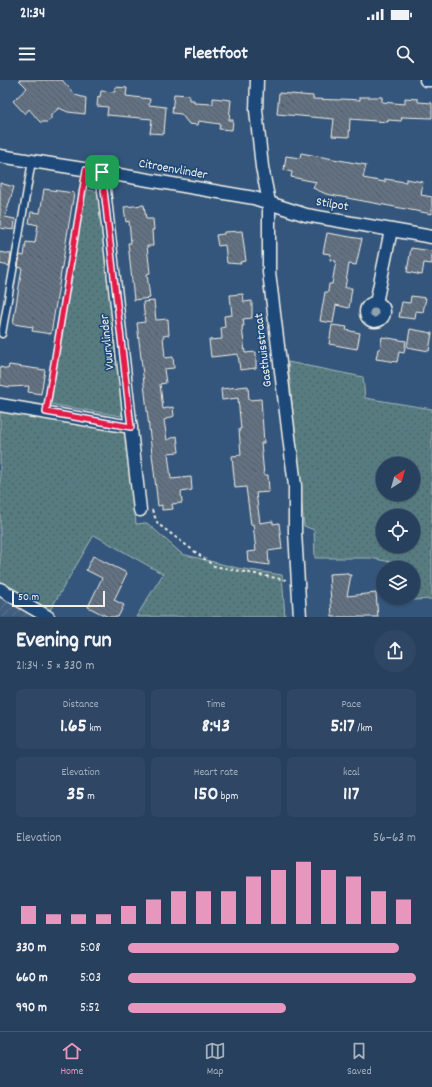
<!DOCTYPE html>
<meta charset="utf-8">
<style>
body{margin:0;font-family:Dekko,sans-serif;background:#2f4764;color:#f1f3f6;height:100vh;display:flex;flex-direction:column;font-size:15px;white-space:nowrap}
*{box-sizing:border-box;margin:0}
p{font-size:13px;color:#a4afbc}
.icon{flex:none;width:22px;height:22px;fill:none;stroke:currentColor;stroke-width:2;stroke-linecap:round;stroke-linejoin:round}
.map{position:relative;height:537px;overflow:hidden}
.sheet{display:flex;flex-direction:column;background:#27405e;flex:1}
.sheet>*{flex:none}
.needle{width:26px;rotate:37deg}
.fabs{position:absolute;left:376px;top:377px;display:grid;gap:8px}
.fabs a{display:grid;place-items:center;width:44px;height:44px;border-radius:50%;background:#27405e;box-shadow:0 1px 3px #0004,0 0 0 1px #435973;font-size:20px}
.scale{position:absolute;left:12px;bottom:10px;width:93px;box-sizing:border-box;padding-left:4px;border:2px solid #f4f1e8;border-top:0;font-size:11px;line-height:14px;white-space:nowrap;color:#f4f1e8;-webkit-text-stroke:3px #1f4a7a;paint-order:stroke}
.pin{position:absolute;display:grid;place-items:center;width:34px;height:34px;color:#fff;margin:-17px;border-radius:8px;box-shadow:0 2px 6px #0006}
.round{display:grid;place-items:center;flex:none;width:42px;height:42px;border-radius:21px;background:#2f4764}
.overview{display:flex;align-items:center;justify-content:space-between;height:68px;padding:0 16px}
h1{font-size:22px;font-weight:700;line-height:30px}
.metrics{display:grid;grid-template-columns:repeat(3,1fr);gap:6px;height:68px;padding:4px 16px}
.metrics div{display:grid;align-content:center;border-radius:6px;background:#2f4764;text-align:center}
.metrics b{font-size:20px;font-weight:700}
.metrics small{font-size:11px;font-weight:400}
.metrics p{font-size:11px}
.chart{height:112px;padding:8px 16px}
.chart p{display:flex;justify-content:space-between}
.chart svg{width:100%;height:72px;margin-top:4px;stroke:#e797bd;stroke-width:6}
ul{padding:0 16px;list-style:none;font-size:13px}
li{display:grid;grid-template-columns:64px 48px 1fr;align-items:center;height:30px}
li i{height:10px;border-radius:5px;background:#e797bd}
.status{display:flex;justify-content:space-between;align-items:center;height:28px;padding:0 20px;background:#27405e;direction:ltr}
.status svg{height:11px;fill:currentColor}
header{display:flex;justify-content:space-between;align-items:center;height:52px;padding:0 16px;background:#27405e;font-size:18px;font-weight:700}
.menu{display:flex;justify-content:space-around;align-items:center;height:56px;border-top:1px solid #435973;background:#27405e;font-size:11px;color:#a4afbc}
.menu a{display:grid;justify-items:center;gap:2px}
.menu .on{color:#e797bd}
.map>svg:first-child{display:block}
.industrial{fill:url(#industrial-furrows)}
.grass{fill:url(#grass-dots);stroke:#a5b6b4;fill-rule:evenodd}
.building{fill:url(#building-back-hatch);stroke:#f4f1e8}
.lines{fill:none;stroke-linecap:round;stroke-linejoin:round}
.lane-casing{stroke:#f4f1e8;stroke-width:9}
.street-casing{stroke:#f4f1e8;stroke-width:15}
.path{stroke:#f4f1e8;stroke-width:2;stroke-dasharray:3 3;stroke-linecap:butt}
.lane{stroke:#1f4a7a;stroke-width:6}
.street{stroke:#1f4a7a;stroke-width:12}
.tree{fill:#90a1b0}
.route-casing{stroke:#fff;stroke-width:8}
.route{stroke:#e11d48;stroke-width:5}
.labels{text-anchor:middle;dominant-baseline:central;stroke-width:3.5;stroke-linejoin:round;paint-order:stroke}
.street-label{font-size:13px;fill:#f4f1e8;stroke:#1f4a7a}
</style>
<div class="status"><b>21:34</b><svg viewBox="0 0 49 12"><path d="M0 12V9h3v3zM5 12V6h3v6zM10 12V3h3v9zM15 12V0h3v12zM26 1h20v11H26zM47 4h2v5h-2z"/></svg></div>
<header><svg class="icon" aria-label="menu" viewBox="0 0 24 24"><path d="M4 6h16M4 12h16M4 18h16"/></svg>Fleetfoot<svg class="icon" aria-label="search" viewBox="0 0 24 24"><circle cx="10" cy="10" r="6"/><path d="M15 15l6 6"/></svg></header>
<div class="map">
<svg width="432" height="537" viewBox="0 0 432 537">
<defs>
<pattern id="industrial-furrows" width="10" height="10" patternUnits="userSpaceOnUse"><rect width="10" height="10" fill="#425e7f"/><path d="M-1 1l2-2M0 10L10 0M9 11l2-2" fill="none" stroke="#5e7691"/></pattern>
<pattern id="grass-dots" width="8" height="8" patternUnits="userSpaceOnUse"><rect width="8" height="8" fill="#567b81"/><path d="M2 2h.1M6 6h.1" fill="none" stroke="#506466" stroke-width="1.8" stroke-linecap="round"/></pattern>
<pattern id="building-back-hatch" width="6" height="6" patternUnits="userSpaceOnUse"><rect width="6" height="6" fill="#647283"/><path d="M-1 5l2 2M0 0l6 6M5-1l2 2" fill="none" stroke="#565d64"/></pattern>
</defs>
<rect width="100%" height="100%" fill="#34567d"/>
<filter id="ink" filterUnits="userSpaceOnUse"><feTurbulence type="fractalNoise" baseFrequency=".025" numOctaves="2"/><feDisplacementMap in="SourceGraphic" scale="8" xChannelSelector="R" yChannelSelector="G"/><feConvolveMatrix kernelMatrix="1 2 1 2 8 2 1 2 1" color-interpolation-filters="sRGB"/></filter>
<g filter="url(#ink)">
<polygon class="industrial" points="0,513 38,537 0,537"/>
<g class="grass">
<polygon points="84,109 100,112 124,329 121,336 49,324"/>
<path d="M288 282 363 297 365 318 432 329V519L396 521 395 518H413V488H392L391 482 370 478H315L314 450 304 446ZM383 384H413V414H383ZM383 436H413V466H383Z"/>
<polygon points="0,329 121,350 127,357 136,444 147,443 182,474 237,488 282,495 285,537 136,537 163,494 94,455 49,532 0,503"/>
</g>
<g class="building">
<polygon points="19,0 62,0 75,15 86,18 85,34 68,32 59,28 51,35 51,39 47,42 40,42 29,29 25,34 13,21 27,8"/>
<polygon points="115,7 127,8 126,16 150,19 149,25 166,27 164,54 150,53 152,39 107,35 108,27 97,26 98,16 100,17 101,11 115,12"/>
<polygon points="279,13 313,16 313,19 340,20 341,19 360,20 360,17 382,17 382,22 405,24 405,18 418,19 418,22 432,23 432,38 402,37 401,41 388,40 388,42 350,39 349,57 332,56 334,39 277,34"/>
<polygon points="174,14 189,15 189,20 194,20 194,23 213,24 213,18 231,20 229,40 233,40 232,50 219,49 220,44 199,41 198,45 189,44 181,34 172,33"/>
<polygon points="301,73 366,85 363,98 385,102 385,99 406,102 406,99 423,102 421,115 432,117 432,134 326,114 313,108 316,102 291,97 292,92 284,90 286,76 300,78"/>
<polygon points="0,103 14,107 5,137 15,139 14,150 0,148"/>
<polygon points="44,109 74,113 51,254 32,251 33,247 13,244 22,188 18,187 20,175 24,176 26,162 35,163 38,145 29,143 31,132 40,133"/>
<polygon points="144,125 146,139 153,139 154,150 152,150 153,166 147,166 150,193 147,194 150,218 134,220 128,163 131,163 129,141 126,142 124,127"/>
<polygon points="242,151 246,181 240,182 241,184 227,183 225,165 218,166 216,155 224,154 224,152"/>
<polygon points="327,153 362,159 356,185 349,184 345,208 352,208 349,228 336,225 333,243 320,241 325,212 328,212 329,204 332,204 336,181 330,180 331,174 323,173"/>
<polygon points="411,168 432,171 432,184 424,183 422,195 407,192"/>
<polygon points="0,172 11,174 9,186 0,184"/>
<polygon points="243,214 244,222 252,221 252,238 243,239 244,246 242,246 245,273 256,272 256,288 240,290 238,274 211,277 209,260 222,259 221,248 225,247 224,236 232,235 230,215"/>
<polygon points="411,216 426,218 423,232 416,231 415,239 399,237 402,222 410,223"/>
<polygon points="154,221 156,240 168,239 169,255 163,256 165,278 173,277 174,288 164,289 166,303 160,304 163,329 173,327 174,336 164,340 167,360 177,356 179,372 168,373 171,399 191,397 192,410 181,412 182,423 172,424 173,429 162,430 162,425 158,426 137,243 145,242 143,222"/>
<polygon points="332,245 347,247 346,250 360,253 357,269 329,264"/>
<polygon points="410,249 432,253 429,271 407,267"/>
<polygon points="382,257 406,261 404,273 399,272 397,282 376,279 378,269 380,269"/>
<polygon points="9,285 45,290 41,314 28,312 29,306 9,307 0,305 0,287 8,289"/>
<polygon points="248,306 249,320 261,319 264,363 261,363 264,395 268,395 269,412 256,413 260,443 273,441 273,444 279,443 282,469 268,471 269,485 248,482 247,472 256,471 253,444 251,445 246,407 235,408 232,376 241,375 239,349 241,349 238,318 222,320 221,309"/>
<polygon points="93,476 127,493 114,520 124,525 118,537 108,537 88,527 102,498 86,490"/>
<polygon points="348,493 348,495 351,495 347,516 376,513 378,537 332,537 329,494"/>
</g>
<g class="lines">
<defs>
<polyline id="lane" points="2,254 32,81"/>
<g id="street">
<polyline points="257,0 256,30 262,87 269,122 269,192 295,406 295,452 300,537"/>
<polyline points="426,0 432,0"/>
<polyline points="0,76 102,92 254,118 306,135 432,157"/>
<polyline points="102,92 140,430"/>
<circle cx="375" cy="232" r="9"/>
<polyline points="376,223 391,150"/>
<polyline points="0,325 131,347"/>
<polyline points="0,509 48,537"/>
</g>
</defs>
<use href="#lane" class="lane-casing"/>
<use href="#street" class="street-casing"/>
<g class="path">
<polyline points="47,321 84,101"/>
<polyline points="152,430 158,444 214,486 286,500"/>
</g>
<use href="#lane" class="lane"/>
<use href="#street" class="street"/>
</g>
<circle class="tree" cx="374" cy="233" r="4.5"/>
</g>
<g class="lines" filter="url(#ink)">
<defs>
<polygon id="route" points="86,90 102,92 131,347 46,332"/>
</defs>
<use href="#route" class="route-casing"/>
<use href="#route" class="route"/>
</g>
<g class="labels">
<g class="street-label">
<text transform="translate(173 90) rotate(10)">Citroenvlinder</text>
<text transform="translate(332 125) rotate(10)">Stilpot</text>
<text transform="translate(108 262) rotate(-96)">Vuurvlinder</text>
<text transform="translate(264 270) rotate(-97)">Gasthuisstraat</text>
</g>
</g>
</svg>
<div class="fabs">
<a><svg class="needle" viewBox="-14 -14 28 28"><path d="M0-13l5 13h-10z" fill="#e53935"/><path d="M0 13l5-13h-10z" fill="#a4afbc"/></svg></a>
<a><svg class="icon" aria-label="locate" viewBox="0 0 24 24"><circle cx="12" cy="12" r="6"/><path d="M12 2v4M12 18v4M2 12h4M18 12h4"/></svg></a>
<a><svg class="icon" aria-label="layers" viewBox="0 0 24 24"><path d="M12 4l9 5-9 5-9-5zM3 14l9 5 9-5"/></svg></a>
</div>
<div class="scale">50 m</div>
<div class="pin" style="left:102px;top:92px;background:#1e9e55"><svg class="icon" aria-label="arrive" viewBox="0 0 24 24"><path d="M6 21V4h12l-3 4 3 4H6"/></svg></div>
</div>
<section class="sheet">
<div class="overview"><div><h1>Evening run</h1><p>21:34 · 5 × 330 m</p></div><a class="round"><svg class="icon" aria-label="share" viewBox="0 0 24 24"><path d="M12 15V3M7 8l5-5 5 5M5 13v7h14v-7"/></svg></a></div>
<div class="metrics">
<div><p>Distance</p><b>1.65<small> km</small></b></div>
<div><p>Time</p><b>8:43</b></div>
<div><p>Pace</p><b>5:17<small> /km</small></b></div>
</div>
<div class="metrics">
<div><p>Elevation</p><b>35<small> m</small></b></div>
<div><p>Heart rate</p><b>150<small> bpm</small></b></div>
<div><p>kcal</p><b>117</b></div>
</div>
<div class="chart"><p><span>Elevation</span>56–63 m</p>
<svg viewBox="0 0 160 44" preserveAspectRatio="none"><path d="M5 44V33M15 44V38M25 44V38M35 44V38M45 44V33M55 44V29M65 44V24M75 44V24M85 44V24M95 44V15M105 44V11M115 44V6M125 44V11M135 44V15M145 44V24M155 44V29"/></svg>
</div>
<ul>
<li><b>330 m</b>5:08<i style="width:94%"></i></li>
<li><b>660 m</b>5:03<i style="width:100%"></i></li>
<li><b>990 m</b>5:52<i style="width:55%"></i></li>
</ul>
</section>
<nav class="menu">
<a class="on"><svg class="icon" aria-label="home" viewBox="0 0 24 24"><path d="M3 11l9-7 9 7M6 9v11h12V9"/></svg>Home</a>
<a><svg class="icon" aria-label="map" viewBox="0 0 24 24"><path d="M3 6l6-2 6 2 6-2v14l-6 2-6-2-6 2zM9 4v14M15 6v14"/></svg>Map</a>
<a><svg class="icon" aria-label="saved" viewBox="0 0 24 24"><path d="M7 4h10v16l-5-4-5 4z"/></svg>Saved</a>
</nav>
